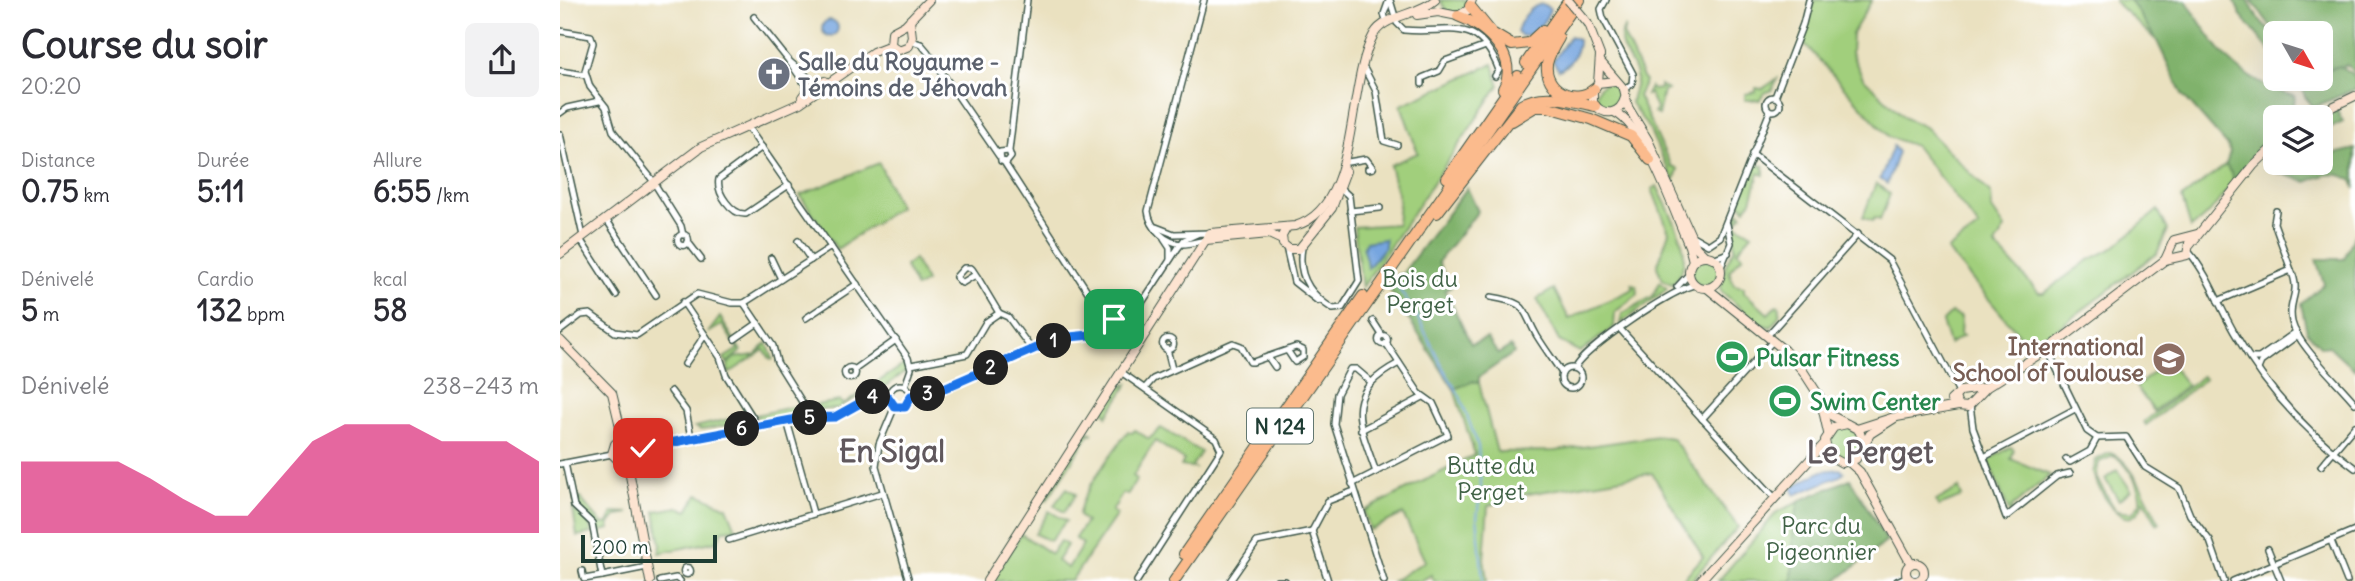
<!DOCTYPE html>
<html lang="fr">
<meta charset="utf-8">
<style>
body{margin:0;font-family:Delius,sans-serif;background:#f2f2f3;color:#2b2b33;height:100vh;display:flex;flex-direction:column;font-size:26px;white-space:nowrap}
*{box-sizing:border-box;margin:0}
p{font-size:23px;color:#7c7c81}
.icon{flex:none;width:38px;height:38px;fill:none;stroke:currentColor;stroke-width:2;stroke-linecap:round;stroke-linejoin:round}
.map{position:relative;flex:1;overflow:hidden}
.details{display:flex;flex-direction:column;background:#fff;width:560px}
.details>*{flex:none}
.needle{width:46px;rotate:129deg}
.controls{position:absolute;left:1703px;top:21px;display:grid;gap:14px}
.controls a{display:grid;place-items:center;width:70px;height:70px;border-radius:10px;background:#fff;box-shadow:0 7px 28px #0002;font-size:35px}
.scale{position:absolute;left:21px;bottom:18px;width:136px;box-sizing:border-box;padding-left:7px;border:4px solid #1f3d34;border-top:0;font-size:19px;line-height:24px;white-space:nowrap;color:#1f3d34;-webkit-text-stroke:5px #fff;paint-order:stroke}
.pin{position:absolute;display:grid;place-items:center;width:60px;height:60px;color:#fff;margin:-30px;border-radius:14px;box-shadow:0 4px 10px #0006}
.km{position:absolute;width:35px;height:35px;margin:-18px;border-radius:50%;background:#222;color:#fff;font-size:19px;line-height:35px;text-align:center}
.round{display:grid;place-items:center;flex:none;width:74px;height:74px;border-radius:10px;background:#f2f2f3}
.summary{display:flex;align-items:center;justify-content:space-between;height:119px;padding:0 21px}
h1{font-size:38px;font-weight:700;line-height:52px}
.stats{display:grid;grid-template-columns:repeat(3,1fr);gap:10px;height:119px;padding:7px 21px}
.stats div{display:grid;align-content:center}
.stats b{font-size:30px;font-weight:700}
.stats small{font-size:19px;font-weight:400}
.stats p{font-size:19px}
.chart{height:196px;padding:14px 21px}
.chart p{display:flex;justify-content:space-between}
.chart svg{width:100%;height:126px;margin-top:7px;fill:#db2777;opacity:.7}
main{display:flex;flex:1;min-height:0}
.map>svg:first-child{display:block}
.green{fill:#a1cf7c;stroke:#608658;stroke-width:2;fill-rule:evenodd}
.forest{fill:#80b26c;stroke:#507850;stroke-width:2}
.water{fill:#76a5df;stroke:#4a718a;stroke-width:2}
.lines{fill:none;stroke-linecap:round;stroke-linejoin:round}
.stream{stroke:#76a5df;stroke-width:2}
.street-casing{stroke:#3d5649;stroke-width:8}
.secondary-casing{stroke:#3d5649;stroke-width:10}
.highway-casing{stroke:#3d5649;stroke-width:12}
.street{stroke:#fff;stroke-width:5}
.secondary{stroke:#fde4d1;stroke-width:8}
.highway{stroke:#fbbb8d;stroke-width:10}
.secondary-bridge-casing{stroke:#3d5649;stroke-width:10;stroke-linecap:butt}
.secondary-bridge{stroke:#fde4d1;stroke-width:8}
.route-casing{stroke:#fff;stroke-width:14}
.route{stroke:#1a73e8;stroke-width:9}
.labels{text-anchor:middle;dominant-baseline:central;stroke-width:6;stroke-linejoin:round;paint-order:stroke}
.shield{fill:#fff;stroke:#627771;stroke-width:2}
.shield-label{font-size:21px;font-weight:bold;fill:#1f3d34}
.worship-label{font-size:23px;font-weight:bold;fill:#5b616d;stroke:#fff;text-anchor:start}
.park-label{font-size:23px;fill:#406246;stroke:#fff}
.education-label{font-size:23px;font-weight:bold;fill:#785e54;stroke:#fff;text-anchor:end}
.leisure-label{font-size:23px;font-weight:bold;fill:#27864d;stroke:#fff;text-anchor:start}
.district-label{font-size:30px;font-weight:bold;fill:#60585d;stroke:#fff}
</style>
<main>
<section class="details">
<div class="summary"><div><h1>Course du soir</h1><p>20:20</p></div><a class="round"><svg class="icon" aria-label="share" viewBox="0 0 24 24"><path d="M12 15V3M7 8l5-5 5 5M5 13v7h14v-7"/></svg></a></div>
<div class="stats">
<div><p>Distance</p><b>0.75<small> km</small></b></div>
<div><p>Durée</p><b>5:11</b></div>
<div><p>Allure</p><b>6:55<small> /km</small></b></div>
</div>
<div class="stats">
<div><p>Dénivelé</p><b>5<small> m</small></b></div>
<div><p>Cardio</p><b>132<small> bpm</small></b></div>
<div><p>kcal</p><b>58</b></div>
</div>
<div class="chart"><p><span>Dénivelé</span>238–243 m</p>
<svg viewBox="0 0 160 44" preserveAspectRatio="none"><path d="M0 44V19L10 19L20 19L30 19L40 25L50 32L60 38L70 38L80 25L90 12L100 6L110 6L120 6L130 12L140 12L150 12L160 19V44z"/></svg>
</div>
</section>
<div class="map">
<svg width="1795" height="581" viewBox="0 0 1795 581">
<rect width="100%" height="100%" fill="#fff"/>
<filter id="ink" filterUnits="userSpaceOnUse"><feTurbulence type="fractalNoise" baseFrequency=".0143" numOctaves="2"/><feDisplacementMap in="SourceGraphic" scale="14" xChannelSelector="R" yChannelSelector="G"/><feConvolveMatrix kernelMatrix="1 2 1 2 8 2 1 2 1" color-interpolation-filters="sRGB"/></filter>
<filter id="wash" filterUnits="userSpaceOnUse"><feTurbulence type="fractalNoise" baseFrequency=".00686" numOctaves="4" result="noise"/><feDisplacementMap in="SourceGraphic" scale="28" xChannelSelector="R" yChannelSelector="G"/><feGaussianBlur stdDeviation="1.57" result="paint"/><feColorMatrix in="noise" values="0 0 0 0 0 0 0 0 0 0 0 0 0 0 0 0 0 1.4 0 .05"/><feComposite in="paint" operator="in"/></filter>
<g filter="url(#wash)">
<rect width="100%" height="100%" fill="#eae1c0"/>
<g class="green">
<polygon points="880,0 908,0 906,7 898,13 887,12"/>
<polygon points="1254,0 1312,0 1292,34 1291,53 1303,78 1345,118 1365,127 1431,194 1432,209 1445,228 1435,245 1479,293 1484,293 1527,261 1553,248 1598,210 1608,230 1597,253 1471,349 1387,250 1419,227 1355,146 1329,137 1242,41"/>
<polygon points="1555,0 1570,0 1597,41 1555,2"/>
<path d="M1065 26 1063 34 1085 82 1078 96 1111 166 1118 169 1114 182 1089 129 1071 103C1071 94 1078 85 1076 75 1071 57 1053 46 1065 26Z"/>
<polygon points="933,64 939,85 802,288 794,227 837,224 839,201 830,165 858,153 841,105"/>
<polygon points="1217,79 1212,90 1204,93 1200,100 1185,100 1185,94 1196,92 1196,88 1202,89"/>
<circle cx="1049" cy="96" r="13"/>
<polygon points="1100,85 1107,90 1103,91 1098,115 1094,113 1096,109 1090,94 1086,95 1090,87 1092,90 1100,89"/>
<polygon points="319,163 339,207 277,249 240,195"/>
<polygon points="1195,164 1204,166 1204,175 1199,173 1191,201 1185,209 1179,201"/>
<polygon points="1666,165 1675,180 1650,212 1631,228 1622,198"/>
<polygon points="1316,183 1330,194 1320,220 1314,218 1312,221 1303,217"/>
<path d="M1097 186C1110 215 1141 259 1112 284L1103 280 1097 267 1109 232 1092 189Z"/>
<polygon points="1179,211 1182,215 1175,224 1192,234 1177,251 1183,256 1169,271 1174,285 1184,287 1184,292 1208,314 1217,305 1220,307 1219,316 1211,327 1197,323 1160,290 1166,264 1175,248 1172,225"/>
<circle cx="1145" cy="272" r="14"/>
<polygon points="354,259 366,282 356,288 345,266"/>
<polygon points="1100,282 1107,289 1060,324 1062,314 1093,296"/>
<polygon points="1072,284 1076,285 1078,294 1055,312 1054,327 1020,352 999,341 977,299 994,289 1009,319 1073,289"/>
<polygon points="1391,313 1401,317 1400,334 1403,336 1389,344 1382,322"/>
<polygon points="160,317 181,351 167,363 164,358 178,349 162,325 148,333"/>
<circle cx="552" cy="330" r="8"/>
<polygon points="207,343 213,359 211,360 204,350 168,374 168,364 174,358 195,355"/>
<polygon points="1608,361 1627,385 1594,411 1576,387"/>
<polygon points="345,364 346,371 322,389 306,391 278,409 253,410 250,406 280,401 283,405"/>
<polygon points="1642,376 1645,379 1586,425 1584,422"/>
<polygon points="914,381 919,383 937,452 995,451 1098,436 1112,438 1178,527 1131,581 1121,581 1143,557 1092,473 962,495 928,506 924,559 927,581 874,581 871,575 861,581 833,581 865,561 843,514 810,530 804,511 915,455 894,389"/>
<polygon points="568,384 547,416 543,408 555,388"/>
<polygon points="241,405 245,411 199,420 196,415"/>
<polygon points="187,415 191,421 141,430 135,427"/>
<circle cx="1285" cy="443" r="16"/>
<path d="M601 428 641 452 632 466 634 468 621 466 624 460 595 441 573 476 577 479 567 495 563 493 552 511 557 514 511 581H430L461 534 491 554 500 541 507 545 497 561 508 568 523 544 515 538 526 522 519 516C519 495 554 451 568 431L572 433 575 430 589 439Z"/>
<polygon points="526,431 533,434 530,433 487,500 485,498"/>
<polygon points="63,441 72,443 76,450 73,459 63,462 56,455 56,447"/>
<polygon points="1451,447 1454,450 1451,459 1490,475 1451,508 1453,511 1450,514 1429,463 1430,459"/>
<path d="M1549 453C1570 455 1589 504 1600 523L1597 524 1584 500C1569 544 1539 493 1533 473L1536 460ZM1553 456C1567 461 1582 488 1580 503L1572 513 1556 511 1536 477 1539 462Z"/>
<polygon points="1557,470 1571,490 1559,500 1545,479"/>
<polygon points="1290,479 1327,541 1276,581 1158,581 1217,512"/>
<polygon points="507,488 516,494 504,512 494,505"/>
<polygon points="1399,488 1402,497 1379,506 1376,501"/>
<polygon points="138,494 167,507 176,529 163,530 157,541 99,553 101,546 95,511 118,507 128,511"/>
<path d="M20 498 42 524 48 523 53 512 69 513 57 515 49 525 50 529 37 532C34 515 20 515 15 501Z"/>
<polygon points="13,509 29,522 32,533 17,536"/>
<polygon points="489,511 506,521 490,541 475,534"/>
</g>
<g class="forest">
<path d="M1570 0H1626C1655 47 1677 82 1735 96L1734 105 1740 117H1715V137L1675 180 1666 165 1670 152 1668 146 1622 94 1597 41Z"/>
<polygon points="1674,0 1688,0 1697,17 1715,37 1715,57 1680,14"/>
<polygon points="1691,0 1795,0 1795,73 1787,65 1761,70 1760,33 1716,33"/>
<polygon points="1780,66 1795,76 1795,89 1754,107 1745,97 1739,79 1760,79 1761,72"/>
<polygon points="1776,109 1783,122 1761,133 1761,118"/>
<path d="M1795 149V189L1792 180C1775 171 1764 174 1747 182L1719 173 1716 163H1760L1761 157Z"/>
<polygon points="907,188 918,211 878,262 891,287 885,290 911,344 927,338 938,354 951,346 954,353 919,377 919,383 913,381 894,389 828,287 838,274 842,274"/>
<polygon points="1795,234 1795,370 1769,346 1761,347 1747,332 1741,304 1764,284 1756,259 1784,259"/>
<polygon points="1290,479 1327,541 1276,581 1232,581 1233,529 1239,501"/>
</g>
<g class="water">
<path d="M983 4 990 9C986 21 974 36 962 36L957 32C960 20 971 5 983 4Z"/>
<circle cx="270" cy="28" r="8"/>
<path d="M1010 36 1018 39C1019 50 1010 66 999 70L993 61Z"/>
<polygon points="1333,146 1338,152 1327,184 1320,179"/>
<polygon points="825,239 825,247 808,268 803,249 806,242"/>
<polygon points="1280,469 1284,472 1280,476 1235,495 1232,487 1262,471"/>
</g>
<g class="lines">
<polyline class="stream" points="832,279 856,314 883,368 900,396 918,446 921,485 917,517 923,581"/>
</g>
</g>
<g filter="url(#ink)">
<g class="lines">
<defs>
<g id="street">
<path d="M644 0 588 211C590 228 605 243 623 244 630 244 639 241 646 240"/>
<path d="M830 0 837 23 844 30C889 35 917 13 939 70L935 76"/>
<polyline points="1046,0 1041,9 1043,18 1073,74 1072,84 1064,89"/>
<polyline points="194,17 229,61 256,84"/>
<polyline points="827,23 824,14 829,0"/>
<polyline points="0,31 31,36 33,43 25,71 30,87 46,107 53,131 91,178 121,226 123,235"/>
<polyline points="352,41 361,44 367,51 439,156"/>
<polyline points="229,61 249,90"/>
<polyline points="805,70 816,91 824,141 837,145"/>
<polyline points="0,71 26,75"/>
<polyline points="862,84 862,78 879,71 885,61 926,46"/>
<circle cx="1213" cy="104" r="7"/>
<polyline points="1215,97 1243,24 1249,0"/>
<polyline points="0,113 7,108 39,101"/>
<polyline points="187,126 348,358 351,369 345,386"/>
<polyline points="0,134 23,236"/>
<path d="M202 147 159 179C156 193 172 215 186 214L229 185"/>
<polyline points="449,151 440,152 441,161 447,162 451,157 449,151 467,0"/>
<polyline points="1192,154 1329,260 1399,392"/>
<path d="M444 162 537 306 542 320 543 337C550 343 558 342 563 335L562 324 537 306"/>
<polyline points="788,162 806,159 813,168 808,169"/>
<polyline points="790,211 820,208"/>
<polyline points="1716,211 1714,223 1731,270"/>
<polyline points="46,219 96,295"/>
<polyline points="596,227 614,234 650,233"/>
<circle cx="123" cy="240" r="5.5"/>
<polyline points="1134,237 1148,245 1160,237 1210,111"/>
<polyline points="20,239 56,295"/>
<polyline points="604,239 610,248 610,259"/>
<polyline points="238,241 251,260"/>
<polyline points="128,242 141,259"/>
<polyline points="726,247 734,282 758,301"/>
<path d="M742 248C737 275 750 295 773 309L782 308 799 281 789 196 778 186"/>
<path d="M1629 252C1649 276 1658 304 1674 332 1704 385 1745 432 1795 468"/>
<polyline points="211,258 221,279"/>
<polyline points="1155,258 1168,253"/>
<polyline points="1161,267 1171,243 1167,224"/>
<polyline points="415,275 402,283 396,277 404,268 411,268 412,269 418,278 439,313"/>
<polyline points="1117,287 1129,274"/>
<path d="M931 297C969 303 961 308 977 336 985 349 994 361 1002 373"/>
<path d="M1658 301 1731 270C1742 295 1727 299 1732 322 1737 345 1779 383 1795 403"/>
<polyline points="123,302 160,357 166,375 198,426"/>
<polyline points="184,303 213,346 217,362 252,418"/>
<polyline points="439,313 448,317 473,351"/>
<polyline points="246,318 297,284"/>
<polyline points="556,319 576,312"/>
<polyline points="813,321 822,335"/>
<polyline points="1060,329 1214,497"/>
<polyline points="564,330 618,248 624,240 637,234"/>
<polyline points="0,331 21,315 30,314 55,332 77,335 137,294 172,303 184,303 271,247"/>
<circle cx="823" cy="340" r="4.5"/>
<polyline points="1207,336 1298,234"/>
<circle cx="608" cy="344" r="5.5"/>
<polyline points="175,339 198,323"/>
<polyline points="1490,348 1490,355 1527,431 1537,438 1566,437 1585,467 1619,488 1630,515 1650,541 1664,581"/>
<polyline points="607,349 612,369"/>
<polyline points="708,357 715,367"/>
<polyline points="1690,358 1699,358 1736,332"/>
<polyline points="125,364 145,335"/>
<polyline points="351,365 407,354 426,322 439,313"/>
<circle cx="290" cy="373" r="5.5"/>
<circle cx="1011" cy="378" r="10"/>
<path d="M1015 368C1021 351 1115 287 1135 285"/>
<polyline points="1698,369 1701,362 1738,335"/>
<polyline points="294,370 336,340"/>
<polyline points="561,372 656,439 661,450 577,581"/>
<polyline points="810,381 796,369 790,369 777,394 774,424 824,581"/>
<circle cx="340" cy="396" r="11"/>
<polyline points="585,388 593,379 673,343 681,346 690,362 693,362 736,347 743,350 743,357 735,362 727,350"/>
<polyline points="111,391 126,411 130,432"/>
<path d="M351 396C414 390 482 325 542 337"/>
<polyline points="1410,405 1413,428 1446,517 1497,476 1510,473"/>
<polyline points="335,406 319,444 316,466 349,581"/>
<polyline points="1142,419 1211,343"/>
<polyline points="227,421 253,513"/>
<polyline points="801,430 863,397"/>
<polyline points="79,449 240,419 275,417 311,397 329,397"/>
<polyline points="1424,457 1515,409"/>
<polyline points="1506,459 1510,462 1530,451 1537,438"/>
<polyline points="5,463 14,506 32,523 42,576 24,579 22,571"/>
<polyline points="0,464 52,454"/>
<polyline points="1761,466 1795,426"/>
<path d="M816 472C798 421 782 393 839 363"/>
<polyline points="792,484 888,435 873,403 859,393 826,343"/>
<polyline points="752,531 768,501 794,491"/>
<polyline points="752,531 768,581"/>
<polyline points="169,540 322,493"/>
<polyline points="1771,541 1787,581"/>
<polyline points="1708,549 1721,581"/>
<circle cx="127" cy="571" r="3.5"/>
<polyline points="42,576 87,567"/>
<polyline points="100,581 116,578 120,581"/>
<polyline points="670,581 697,542 752,531"/>
<polyline points="717,581 725,581"/>
<polyline points="1337,581 1348,576"/>
<polyline points="1673,581 1795,530"/>
</g>
<g id="secondary">
<polyline points="857,15 878,12 898,16 908,10 912,0"/>
<polyline points="1028,24 1040,55 1038,83"/>
<polyline points="331,45 332,32 345,25 369,0"/>
<polyline points="331,45 339,50 349,46 352,37 350,20"/>
<polyline points="1040,61 1064,89 1068,107 1088,140 1136,247 1144,255"/>
<path d="M1055 81 1038 83 1033 92V103C1044 117 1060 115 1065 98"/>
<polyline points="242,97 250,87 265,81"/>
<path d="M1054 112C1086 127 1114 212 1129 246L1133 261"/>
<polyline points="1751,117 1795,96"/>
<polyline points="727,227 722,236 723,244 729,249 739,249 772,208 786,171"/>
<polyline points="646,240 709,234 722,240"/>
<polyline points="1630,245 1694,165 1715,145"/>
<polyline points="0,254 141,147 240,103 313,52 331,45"/>
<circle cx="1145" cy="272" r="16"/>
<polyline points="1605,260 1627,255 1629,243"/>
<polyline points="1147,288 1224,350 1243,371 1272,416 1299,430 1304,445"/>
<polyline points="0,340 52,393 63,439"/>
<polyline points="1395,397 1398,406 1408,407 1427,387 1491,347 1605,260 1614,240 1637,234"/>
<polyline points="1391,400 1401,391 1422,388"/>
<polyline points="1262,406 1268,433"/>
<polyline points="1287,424 1274,427 1265,440 1268,455 1282,463 1296,459 1310,434 1335,418"/>
<polyline points="1297,429 1331,418 1398,406"/>
<polyline points="63,439 73,441 79,449 76,459 68,465"/>
<polyline points="63,439 55,444 52,454 61,463 68,465"/>
<polyline points="1290,463 1300,472 1351,564"/>
<polyline points="68,465 90,581"/>
<circle cx="1355" cy="572" r="9"/>
<path d="M427 581 650 233 735 226C801 207 785 86 814 34 825 15 858 15 875 0"/>
<polyline points="1140,581 1265,443"/>
</g>
<g id="highway">
<polyline points="910,6 932,33 952,45 969,43 983,30"/>
<path d="M898 16C927 26 960 58 943 89"/>
<path d="M999 38C994 46 989 54 987 64 984 90 1015 105 1034 89"/>
<polyline points="966,63 1009,0"/>
<polyline points="952,121 975,107 988,107 1031,119 1071,136 1090,160"/>
<polyline points="887,178 958,76"/>
<path d="M877 213 961 105C983 91 1012 101 1035 106"/>
<polyline points="624,554 803,296"/>
<polyline points="614,581 1019,0"/>
</g>
</defs>
<use href="#street" class="street-casing"/>
<use href="#secondary" class="secondary-casing"/>
<use href="#highway" class="highway-casing"/>
<use href="#street" class="street"/>
<use href="#secondary" class="secondary"/>
<use href="#highway" class="highway"/>
<defs>
<polyline id="secondary-bridge" points="1008,0 1028,24"/>
</defs>
<use href="#secondary-bridge" class="secondary-bridge-casing"/>
<use href="#secondary-bridge" class="secondary-bridge"/>
</g>
</g>
<g class="lines" filter="url(#ink)">
<defs>
<polyline id="route" points="83,448 242,418 275,417 311,397 328,397 335,407 345,407 351,396 375,392 499,338 530,335 546,320 554,319"/>
</defs>
<use href="#route" class="route-casing"/>
<use href="#route" class="route"/>
</g>
<defs>
<symbol id="church-disc" viewBox="-11 -11 22 22"><circle r="9.5" fill="#6b7280" stroke="#fff"/><path d="M-1.2-6h2.4v3.5h3.3v2.4h-3.3V6h-2.4V-.1h-3.3v-2.4h3.3Z" fill="#fff"/></symbol>
<symbol id="stadium-disc" viewBox="-11 -11 22 22"><circle r="9.5" fill="#2e9e5b" stroke="#fff"/><path d="M0-5a6.5 5 0 1 0 0 10a6.5 5 0 1 0 0-10ZM-3.5-1.8h7v3.6h-7Z" fill="#fff"/></symbol>
<symbol id="school-disc" viewBox="-11 -11 22 22"><circle r="9.5" fill="#8d6e63" stroke="#fff"/><path d="M0-5L7-2L0 1L-7-2ZM-4 1L0 2.5L4 1V4Q0 6-4 4Z" fill="#fff"/></symbol>
</defs>
<g fill-rule="evenodd">
<use href="#church-disc" x="195" y="55" width="38" height="38"/>
<use href="#stadium-disc" x="1153" y="338" width="38" height="38"/>
<use href="#school-disc" x="1590" y="340" width="38" height="38"/>
<use href="#stadium-disc" x="1206" y="382" width="38" height="38"/>
</g>
<g class="labels">
<rect class="shield" x="687" y="408.5" width="66" height="35" rx="5"/>
<g class="shield-label">
<text x="720" y="426">N 124</text>
</g>
<g class="worship-label">
<text x="238" y="61">Salle du Royaume -<tspan x="238" dy="26">Témoins de Jéhovah</tspan></text>
</g>
<g class="park-label">
<text x="860" y="278">Bois du<tspan x="860" dy="26">Perget</tspan></text>
<text x="931" y="465">Butte du<tspan x="931" dy="26">Perget</tspan></text>
<text x="1261" y="525">Parc du<tspan x="1261" dy="26">Pigeonnier</tspan></text>
</g>
<g class="education-label">
<text x="1584" y="346">International<tspan x="1584" dy="26">School of Toulouse</tspan></text>
</g>
<g class="leisure-label">
<text x="1196" y="357">Pulsar Fitness</text>
<text x="1250" y="401">Swim Center</text>
</g>
<g class="district-label">
<text x="332" y="451">En Sigal</text>
<text x="1310" y="452">Le Perget</text>
</g>
</g>
</svg>
<div class="controls">
<a><svg class="needle" viewBox="-14 -14 28 28"><path d="M0-13l5 13h-10z" fill="#e53935"/><path d="M0 13l5-13h-10z" fill="#7c7c81"/></svg></a>
<a><svg class="icon" aria-label="layers" viewBox="0 0 24 24"><path d="M12 4l9 5-9 5-9-5zM3 14l9 5 9-5"/></svg></a>
</div>
<div class="scale">200 m</div>
<div class="pin" style="left:554px;top:319px;background:#1e9e55"><svg class="icon" aria-label="arrive" viewBox="0 0 24 24"><path d="M6 21V4h12l-3 4 3 4H6"/></svg></div>
<div class="pin" style="left:83px;top:448px;background:#d93025"><svg class="icon" aria-label="check" viewBox="0 0 24 24"><path d="M5 12l5 5 9-10"/></svg></div>
<b class="km" style="left:494px;top:341px">1</b>
<b class="km" style="left:431px;top:368px">2</b>
<b class="km" style="left:368px;top:394px">3</b>
<b class="km" style="left:313px;top:397px">4</b>
<b class="km" style="left:250px;top:418px">5</b>
<b class="km" style="left:182px;top:429px">6</b>
</div>
</main>
